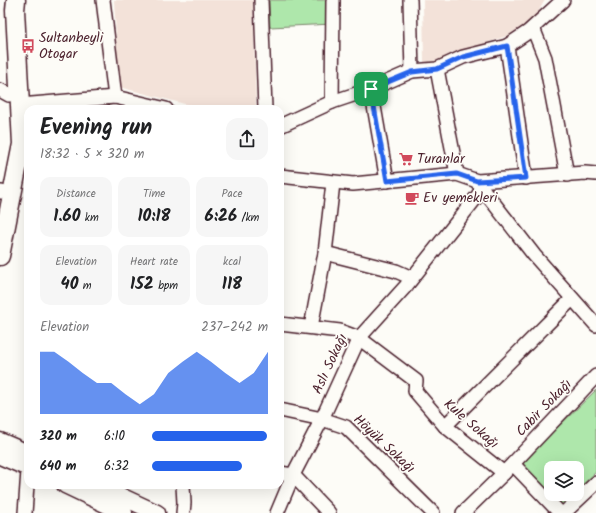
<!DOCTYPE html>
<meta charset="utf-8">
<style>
body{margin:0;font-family:Kalam,sans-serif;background:#f6f6f6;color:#202124;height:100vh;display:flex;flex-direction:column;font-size:15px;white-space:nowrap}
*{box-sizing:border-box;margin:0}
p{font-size:13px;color:#757577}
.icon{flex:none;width:22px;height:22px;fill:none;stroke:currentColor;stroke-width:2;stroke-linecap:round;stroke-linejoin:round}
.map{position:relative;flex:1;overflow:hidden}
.details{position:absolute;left:24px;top:105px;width:260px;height:384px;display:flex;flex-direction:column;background:#fff;border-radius:12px;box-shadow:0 4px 16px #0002}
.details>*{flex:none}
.buttons{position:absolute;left:544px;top:461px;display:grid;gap:8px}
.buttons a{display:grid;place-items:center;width:40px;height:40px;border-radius:8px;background:#fff;box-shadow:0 4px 16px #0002;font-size:20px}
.pin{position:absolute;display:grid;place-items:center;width:34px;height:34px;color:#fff;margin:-17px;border-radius:8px;box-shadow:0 2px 6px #0006}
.round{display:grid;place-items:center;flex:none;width:42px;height:42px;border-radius:12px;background:#f6f6f6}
.head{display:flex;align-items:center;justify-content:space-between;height:68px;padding:0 16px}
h1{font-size:22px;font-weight:700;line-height:30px}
.stats{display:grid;grid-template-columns:repeat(3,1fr);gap:6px;height:68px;padding:4px 16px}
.stats div{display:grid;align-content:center;border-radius:10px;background:#f6f6f6;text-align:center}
.stats b{font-size:17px;font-weight:700}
.stats small{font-size:11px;font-weight:400}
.stats p{font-size:11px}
.chart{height:112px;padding:8px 16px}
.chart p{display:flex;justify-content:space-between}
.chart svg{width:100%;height:72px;margin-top:4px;fill:#2563eb;opacity:.7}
ul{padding:0 16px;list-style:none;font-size:13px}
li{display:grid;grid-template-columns:64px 48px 1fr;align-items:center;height:30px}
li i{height:10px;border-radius:5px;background:#2563eb}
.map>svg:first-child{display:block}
.built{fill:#f3e2d9}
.green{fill:#aee7ab;stroke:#7c836b}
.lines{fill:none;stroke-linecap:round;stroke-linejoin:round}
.minor-casing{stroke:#4a1f2b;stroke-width:16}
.tertiary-casing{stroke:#4a1f2b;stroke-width:19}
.secondary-casing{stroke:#4a1f2b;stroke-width:21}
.minor{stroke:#fdfcf7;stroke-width:13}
.tertiary{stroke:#fdfcf7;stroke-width:16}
.secondary{stroke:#fdfcf7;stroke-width:18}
.route-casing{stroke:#fff;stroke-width:8}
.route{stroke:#2563eb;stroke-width:5}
.labels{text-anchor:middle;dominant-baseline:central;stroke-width:3.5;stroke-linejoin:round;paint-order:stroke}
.poi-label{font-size:14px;fill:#4a1f2b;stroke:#fdfcf7;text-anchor:start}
.street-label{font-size:14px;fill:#4a1f2b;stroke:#fdfcf7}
</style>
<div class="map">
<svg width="596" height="513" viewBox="0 0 596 513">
<rect width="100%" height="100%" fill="#fdfcf7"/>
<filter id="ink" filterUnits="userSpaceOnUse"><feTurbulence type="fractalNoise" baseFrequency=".025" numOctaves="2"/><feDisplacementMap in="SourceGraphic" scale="8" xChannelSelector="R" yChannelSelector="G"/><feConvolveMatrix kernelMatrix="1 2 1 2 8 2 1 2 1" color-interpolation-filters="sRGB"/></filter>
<g filter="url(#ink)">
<g class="built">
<polygon points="114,0 253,0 256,109 204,109 119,87"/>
<polygon points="423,0 545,0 529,28 424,65"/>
</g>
<g class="green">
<polygon points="269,0 332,0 333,24 270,27"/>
<polygon points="596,390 596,472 577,490 577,468 551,468 551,494 573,494 559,508 518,466"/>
</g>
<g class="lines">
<defs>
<g id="minor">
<polyline points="103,0 115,97"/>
<polyline points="261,0 265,109"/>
<polyline points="410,0 412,71"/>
<polyline points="533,28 545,58 567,175"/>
<polyline points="507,46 526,178"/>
<polyline points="437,69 457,174"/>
<polyline points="371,89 387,181"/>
<polyline points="0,90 9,95"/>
<polyline points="332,102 333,0"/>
<polyline points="20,105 115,97 166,109"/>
<polyline points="280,126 332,102 371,89 412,71 437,69 463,57 507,46 528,32 563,0"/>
<polyline points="280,176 353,184 457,174 477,181 585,173 596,174"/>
<polyline points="478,183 534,255 596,325"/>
<polyline points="0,192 2,192"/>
<polyline points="325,253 396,271 412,278"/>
<polyline points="280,324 340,331 359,338 416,381 415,391 445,426 504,473"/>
<polyline points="311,327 325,253 333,183"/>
<polyline points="280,410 322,419 346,427 433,513"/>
<polyline points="445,426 572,299"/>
<polyline points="513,464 560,513"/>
<polyline points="280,473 293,475 329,513"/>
<polyline points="25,513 28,471"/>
<polyline points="183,513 184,503 183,485"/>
<polyline points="277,513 293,475 322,419 359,338 406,286 483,189"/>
<polyline points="463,513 504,473 596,376"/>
<polyline points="564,513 596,483"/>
</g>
<g id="tertiary">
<polyline points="0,441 28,453"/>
<polyline points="0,456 28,468"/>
<polyline points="65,485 124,513"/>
<polyline points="97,485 157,513"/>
</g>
<polyline id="secondary" points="0,256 22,144 15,10 16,0"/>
</defs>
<use href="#minor" class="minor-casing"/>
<use href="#tertiary" class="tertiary-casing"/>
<use href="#secondary" class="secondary-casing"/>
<use href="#minor" class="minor"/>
<use href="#tertiary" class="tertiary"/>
<use href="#secondary" class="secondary"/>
</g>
</g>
<g class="lines" filter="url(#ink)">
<defs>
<polygon id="route" points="507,46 526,178 477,181 457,174 387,181 371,89 412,72 437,69 463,57"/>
</defs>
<use href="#route" class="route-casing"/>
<use href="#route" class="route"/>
</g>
<defs>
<symbol id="bus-bare" viewBox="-9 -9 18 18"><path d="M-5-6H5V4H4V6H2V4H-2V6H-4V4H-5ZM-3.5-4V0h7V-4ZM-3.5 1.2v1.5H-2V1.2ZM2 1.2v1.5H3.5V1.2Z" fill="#d1495b" stroke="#fdfcf7" stroke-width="2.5" paint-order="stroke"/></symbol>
<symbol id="supermarket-bare" viewBox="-9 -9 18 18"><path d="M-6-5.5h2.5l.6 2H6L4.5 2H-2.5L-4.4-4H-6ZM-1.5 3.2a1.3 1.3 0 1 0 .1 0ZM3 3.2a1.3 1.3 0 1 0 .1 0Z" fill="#d1495b" stroke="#fdfcf7" stroke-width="2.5" paint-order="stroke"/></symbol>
<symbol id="cafe-bare" viewBox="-9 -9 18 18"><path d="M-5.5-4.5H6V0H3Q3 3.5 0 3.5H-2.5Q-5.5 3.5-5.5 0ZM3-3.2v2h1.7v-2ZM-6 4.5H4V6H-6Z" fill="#d1495b" stroke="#fdfcf7" stroke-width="2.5" paint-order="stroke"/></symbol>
</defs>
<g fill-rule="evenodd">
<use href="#bus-bare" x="18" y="36" width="20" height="20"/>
<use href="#supermarket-bare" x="396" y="149" width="20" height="20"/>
<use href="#cafe-bare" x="402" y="188" width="20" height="20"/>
</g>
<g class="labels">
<g class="poi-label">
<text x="39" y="38">Sultanbeyli<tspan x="39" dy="16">Otogar</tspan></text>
<text x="417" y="159">Turanlar</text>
<text x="423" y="198">Ev yemekleri</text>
</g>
<g class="street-label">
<text transform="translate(330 364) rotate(-65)">Aslı Sokağı</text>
<text transform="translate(544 408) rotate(-46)">Cabir Sokağı</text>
<text transform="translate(471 424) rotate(41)">Kule Sokağı</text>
<text transform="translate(384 444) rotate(43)">Höyük Sokağı</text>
</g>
</g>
</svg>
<div class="buttons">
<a><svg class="icon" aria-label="layers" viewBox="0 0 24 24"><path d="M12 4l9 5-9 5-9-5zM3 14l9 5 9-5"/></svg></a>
</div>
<div class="pin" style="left:371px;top:89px;background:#1e9e55"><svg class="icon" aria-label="arrive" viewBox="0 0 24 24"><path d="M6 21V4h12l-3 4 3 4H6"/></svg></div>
<section class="details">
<div class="head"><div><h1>Evening run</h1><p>18:32 · 5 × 320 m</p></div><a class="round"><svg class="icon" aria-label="share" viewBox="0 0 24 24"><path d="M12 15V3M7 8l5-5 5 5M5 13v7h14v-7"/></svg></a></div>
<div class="stats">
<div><p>Distance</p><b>1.60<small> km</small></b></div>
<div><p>Time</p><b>10:18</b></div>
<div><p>Pace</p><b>6:26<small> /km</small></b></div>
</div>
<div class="stats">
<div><p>Elevation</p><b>40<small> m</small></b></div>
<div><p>Heart rate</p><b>152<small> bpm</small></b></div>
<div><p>kcal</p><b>118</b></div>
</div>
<div class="chart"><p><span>Elevation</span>237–242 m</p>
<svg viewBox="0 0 160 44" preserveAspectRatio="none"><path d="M0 44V6L10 6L20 12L30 19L40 25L50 25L60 32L70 38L80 32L90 19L100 12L110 6L120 12L130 19L140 25L150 19L160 6V44z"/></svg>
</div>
<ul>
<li><b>320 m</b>6:10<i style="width:99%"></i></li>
<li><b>640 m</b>6:32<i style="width:78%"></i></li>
</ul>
</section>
</div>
